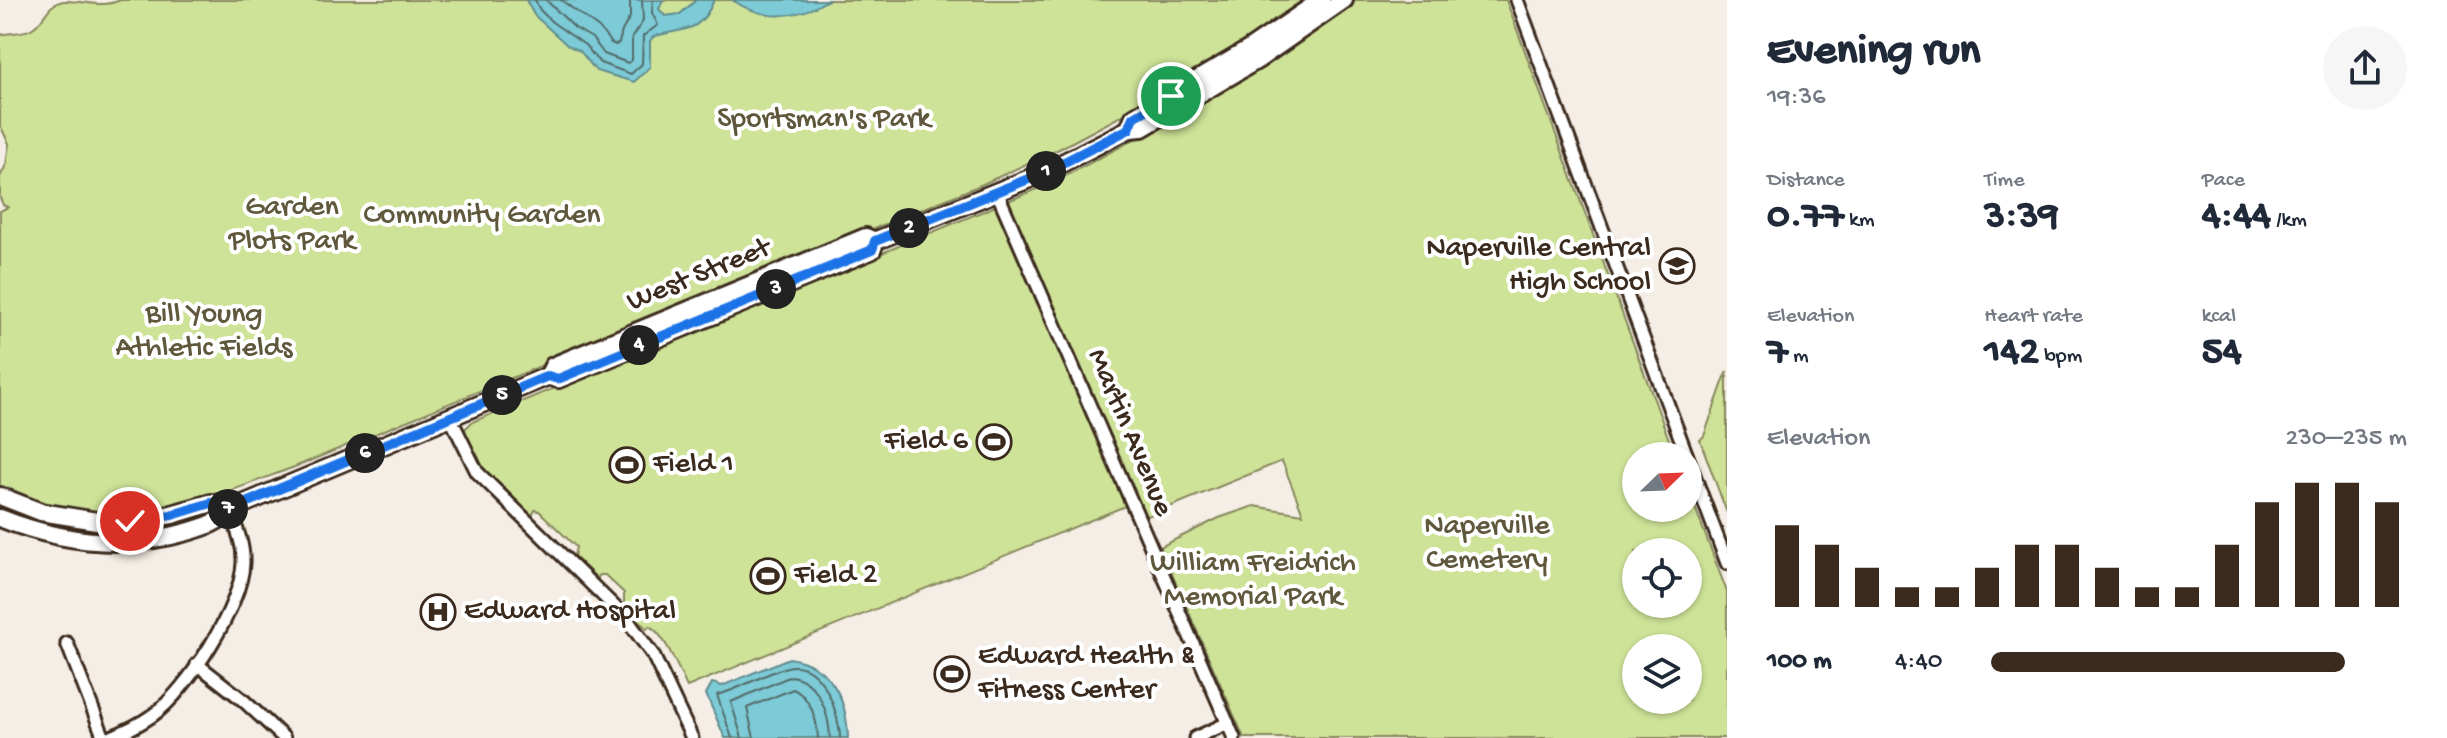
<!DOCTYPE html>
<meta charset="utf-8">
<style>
body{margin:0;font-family:"Gochi Hand",sans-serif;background:#f6f6f7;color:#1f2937;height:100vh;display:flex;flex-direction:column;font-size:30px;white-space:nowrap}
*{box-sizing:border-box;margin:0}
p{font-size:26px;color:#747a83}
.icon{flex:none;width:44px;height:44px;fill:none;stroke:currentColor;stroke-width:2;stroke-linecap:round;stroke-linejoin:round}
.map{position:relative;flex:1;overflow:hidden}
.drawer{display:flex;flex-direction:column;background:#fff;width:720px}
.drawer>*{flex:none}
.needle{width:52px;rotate:67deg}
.tools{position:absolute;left:1622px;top:442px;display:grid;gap:16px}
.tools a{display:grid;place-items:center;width:80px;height:80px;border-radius:50%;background:#fff;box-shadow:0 2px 6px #0004;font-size:40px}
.pin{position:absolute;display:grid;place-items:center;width:68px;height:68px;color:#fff;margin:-34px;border:4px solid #fff;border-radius:50%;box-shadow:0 2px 8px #0007}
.km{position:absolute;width:40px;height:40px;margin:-20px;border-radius:50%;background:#222;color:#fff;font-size:22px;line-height:40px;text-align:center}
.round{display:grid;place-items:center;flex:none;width:84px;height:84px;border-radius:42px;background:#f6f6f7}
.overview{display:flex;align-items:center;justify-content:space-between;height:136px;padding:0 40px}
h1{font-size:44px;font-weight:700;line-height:60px}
.figures{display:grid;grid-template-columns:repeat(3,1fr);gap:12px;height:136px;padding:8px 40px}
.figures div{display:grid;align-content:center}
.figures b{font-size:40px;font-weight:700}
.figures small{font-size:22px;font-weight:400}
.figures p{font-size:22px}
.chart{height:224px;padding:16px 40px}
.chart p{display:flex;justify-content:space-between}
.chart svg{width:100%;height:144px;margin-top:8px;stroke:#3b2a1e;stroke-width:6}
ul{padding:0 40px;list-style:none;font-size:26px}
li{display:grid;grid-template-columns:128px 96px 1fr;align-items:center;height:60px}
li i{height:20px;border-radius:10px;background:#3b2a1e}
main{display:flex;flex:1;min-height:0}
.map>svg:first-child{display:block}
.green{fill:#cfe398;stroke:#85865b;stroke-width:2;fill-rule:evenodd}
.water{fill:#7bcbd7;stroke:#618b8d;stroke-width:2}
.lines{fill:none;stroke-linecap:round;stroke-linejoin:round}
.shore{stroke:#556a68;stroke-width:2}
.street-casing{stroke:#3b2a1e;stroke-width:17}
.secondary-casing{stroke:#3b2a1e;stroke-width:22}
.street{stroke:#fff;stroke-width:11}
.secondary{stroke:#fff;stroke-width:16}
.route-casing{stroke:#fff;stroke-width:16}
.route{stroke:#1a73e8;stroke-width:10}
.labels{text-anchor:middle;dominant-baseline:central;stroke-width:8;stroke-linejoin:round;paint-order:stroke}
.park-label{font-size:30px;fill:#60583c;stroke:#fff}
.poi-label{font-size:30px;fill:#3b2a1e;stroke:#fff;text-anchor:start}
.street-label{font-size:30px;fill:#3b2a1e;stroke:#fff}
</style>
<main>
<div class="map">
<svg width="1727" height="738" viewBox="0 0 1727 738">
<rect width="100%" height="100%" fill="#f5eee6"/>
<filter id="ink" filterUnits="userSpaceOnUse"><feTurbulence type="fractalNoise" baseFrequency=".0125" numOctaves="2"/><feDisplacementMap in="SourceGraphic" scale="16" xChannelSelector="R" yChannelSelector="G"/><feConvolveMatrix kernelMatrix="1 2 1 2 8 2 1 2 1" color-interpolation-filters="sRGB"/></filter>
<g filter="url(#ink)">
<g class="green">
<path d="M120 0H1310L1176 87 1059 149 983 184 297 466C213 497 144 530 52 509 35 505 17 496 0 489V211L8 207 3 205 0 198V177L6 165 9 144 0 125V35C10 32 22 34 31 29 46 21 45 4 64 1 84 0 101 9 120 0Z"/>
<path d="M1356 0H1506L1675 456H1636V508H1688V489L1727 592V738H1244L1160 547 1219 518 1254 506 1303 514 1282 461 1133 522 1125 506 687 687C679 671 665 633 649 626L647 629 624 606V593L605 575H599L598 579 574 556 576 547 539 511 535 510 532 516C510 493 468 463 465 429L472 422 1054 182 1152 130ZM1636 552H1688V604H1636ZM1636 648H1688V700H1636Z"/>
<polygon points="1727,371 1727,513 1700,440 1704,436"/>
<polygon points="0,502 43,518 219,513 188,527 132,536 62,532 0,511"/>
</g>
<g class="water">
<path d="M526 0H663L659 9 665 16 680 14 696 0H714C699 36 683 27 653 37L650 41V67L634 82 596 71 580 51 567 45 534 15Z"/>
<path d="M732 0H828C797 20 764 21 732 0Z"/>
<path d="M789 658C831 664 847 699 848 738H725L706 694 712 683 722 686Z"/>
</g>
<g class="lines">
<g class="shore">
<polyline points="535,0 540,10 552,22 585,45 600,63 631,74 642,64 643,36 658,25 652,13 653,0"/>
<polyline points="546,0 575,28 592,38 604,54 628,63 632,60 632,37 643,21 642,0"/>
<polyline points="561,0 599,28 611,43 616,45 619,43 622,31 630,17 630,0"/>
<path d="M732 738 717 695C741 689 763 674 787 667 822 658 839 713 840 738"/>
<path d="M742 738 731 702 791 676C819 680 829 714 830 738"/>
<path d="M754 738 747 708 793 689C811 697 817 720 818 738"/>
</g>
<defs>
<g id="street">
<polyline points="1517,0 1687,456"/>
<polyline points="997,192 1234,738"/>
<polyline points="450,417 477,472 626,618 653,655 692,738"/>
<polyline points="1688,459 1727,563"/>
<polyline points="67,643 104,738"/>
<polyline points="197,664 243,700 284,738"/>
<path d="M109 738C124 732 139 725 153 715 187 691 242 605 243 563 244 544 236 527 229 510"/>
<polyline points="1195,738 1228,723"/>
</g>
<g id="secondary">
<polyline points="1129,129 1134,117 1246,51 1321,0"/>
<polyline points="548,376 558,379 872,250 875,241 1041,174 1129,129 1142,128 1259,59 1344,0"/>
<polyline points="0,496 41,512 103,522 146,521 211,503 229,510"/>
<path d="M0 518C60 542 124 550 187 532 204 527 217 524 229 510L548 376 553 366 866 237 875 241"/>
</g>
</defs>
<use href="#street" class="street-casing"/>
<use href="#secondary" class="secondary-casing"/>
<use href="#street" class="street"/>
<use href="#secondary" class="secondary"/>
</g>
</g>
<g class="lines" filter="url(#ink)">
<defs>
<polyline id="route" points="130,521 172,515 211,503 229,510 548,376 558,379 872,250 875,241 1041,174 1129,129 1134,117 1171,96"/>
</defs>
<use href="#route" class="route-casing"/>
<use href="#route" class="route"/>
</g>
<defs>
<symbol id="school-ring" viewBox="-11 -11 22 22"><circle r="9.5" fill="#fff" stroke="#3b2a1e" stroke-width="1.5"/><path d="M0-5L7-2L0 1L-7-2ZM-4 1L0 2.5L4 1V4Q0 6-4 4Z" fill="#3b2a1e"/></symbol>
<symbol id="stadium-ring" viewBox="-11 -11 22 22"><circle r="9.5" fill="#fff" stroke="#3b2a1e" stroke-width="1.5"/><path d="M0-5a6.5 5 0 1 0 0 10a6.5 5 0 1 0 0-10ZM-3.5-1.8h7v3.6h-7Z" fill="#3b2a1e"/></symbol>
<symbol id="hospital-ring" viewBox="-11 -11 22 22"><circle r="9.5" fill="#fff" stroke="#3b2a1e" stroke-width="1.5"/><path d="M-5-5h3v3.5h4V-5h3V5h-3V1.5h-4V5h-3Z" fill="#3b2a1e"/></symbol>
</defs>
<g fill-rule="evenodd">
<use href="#school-ring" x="1657" y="246" width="40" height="40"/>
<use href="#stadium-ring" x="974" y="422" width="40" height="40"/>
<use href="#stadium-ring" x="607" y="445" width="40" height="40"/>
<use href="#stadium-ring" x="748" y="556" width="40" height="40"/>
<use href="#hospital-ring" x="418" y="592" width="40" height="40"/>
<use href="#stadium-ring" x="932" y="654" width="40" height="40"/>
</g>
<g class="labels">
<g class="park-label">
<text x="824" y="120">Sportsman's Park</text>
<text x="292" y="208">Garden<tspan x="292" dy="34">Plots Park</tspan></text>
<text x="482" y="216">Community Garden</text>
<text x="204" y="315">Bill Young<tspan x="204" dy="34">Athletic Fields</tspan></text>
<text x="1487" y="527">Naperville<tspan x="1487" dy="34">Cemetery</tspan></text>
<text x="1253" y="564">William Freidrich<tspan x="1253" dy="34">Memorial Park</tspan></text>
</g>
<g class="poi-label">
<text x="1651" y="249" text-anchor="end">Naperville Central<tspan x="1651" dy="34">High School</tspan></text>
<text x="968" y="442" text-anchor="end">Field 6</text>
<text x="653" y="465">Field 1</text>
<text x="794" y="576">Field 2</text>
<text x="464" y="612">Edward Hospital</text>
<text x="978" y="657">Edward Health &amp;<tspan x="978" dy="34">Fitness Center</tspan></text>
</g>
<g class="street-label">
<text transform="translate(699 276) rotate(-22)">West Street</text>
<text transform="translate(1129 433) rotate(67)">Martin Avenue</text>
</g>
</g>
</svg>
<div class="tools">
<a><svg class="needle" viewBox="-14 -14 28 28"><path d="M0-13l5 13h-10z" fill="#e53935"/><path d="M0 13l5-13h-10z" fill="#747a83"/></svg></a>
<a><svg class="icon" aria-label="locate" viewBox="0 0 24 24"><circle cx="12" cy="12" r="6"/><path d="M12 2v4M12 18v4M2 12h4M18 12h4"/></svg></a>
<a><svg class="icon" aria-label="layers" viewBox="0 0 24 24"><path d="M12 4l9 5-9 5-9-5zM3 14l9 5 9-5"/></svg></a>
</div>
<div class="pin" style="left:1171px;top:96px;background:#1e9e55"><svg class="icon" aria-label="arrive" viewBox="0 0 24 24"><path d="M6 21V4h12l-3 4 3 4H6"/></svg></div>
<div class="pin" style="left:130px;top:521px;background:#d93025"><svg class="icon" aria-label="check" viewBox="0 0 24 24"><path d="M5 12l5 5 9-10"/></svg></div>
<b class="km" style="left:1046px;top:171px">1</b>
<b class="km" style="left:909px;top:228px">2</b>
<b class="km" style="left:776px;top:289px">3</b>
<b class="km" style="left:639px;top:345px">4</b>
<b class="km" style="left:502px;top:395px">5</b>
<b class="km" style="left:365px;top:453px">6</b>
<b class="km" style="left:228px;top:509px">7</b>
</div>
<section class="drawer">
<div class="overview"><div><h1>Evening run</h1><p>19:36</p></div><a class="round"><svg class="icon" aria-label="share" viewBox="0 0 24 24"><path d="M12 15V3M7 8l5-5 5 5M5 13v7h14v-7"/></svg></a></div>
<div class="figures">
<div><p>Distance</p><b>0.77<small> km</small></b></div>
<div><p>Time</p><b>3:39</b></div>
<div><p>Pace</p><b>4:44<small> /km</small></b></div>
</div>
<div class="figures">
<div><p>Elevation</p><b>7<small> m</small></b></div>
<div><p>Heart rate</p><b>142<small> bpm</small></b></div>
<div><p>kcal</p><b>54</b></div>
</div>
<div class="chart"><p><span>Elevation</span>230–235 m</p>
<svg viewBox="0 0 160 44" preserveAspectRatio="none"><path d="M5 44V19M15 44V25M25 44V32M35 44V38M45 44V38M55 44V32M65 44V25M75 44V25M85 44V32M95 44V38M105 44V38M115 44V25M125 44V12M135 44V6M145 44V6M155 44V12"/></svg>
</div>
<ul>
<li><b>100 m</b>4:40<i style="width:85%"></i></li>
</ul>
</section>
</main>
